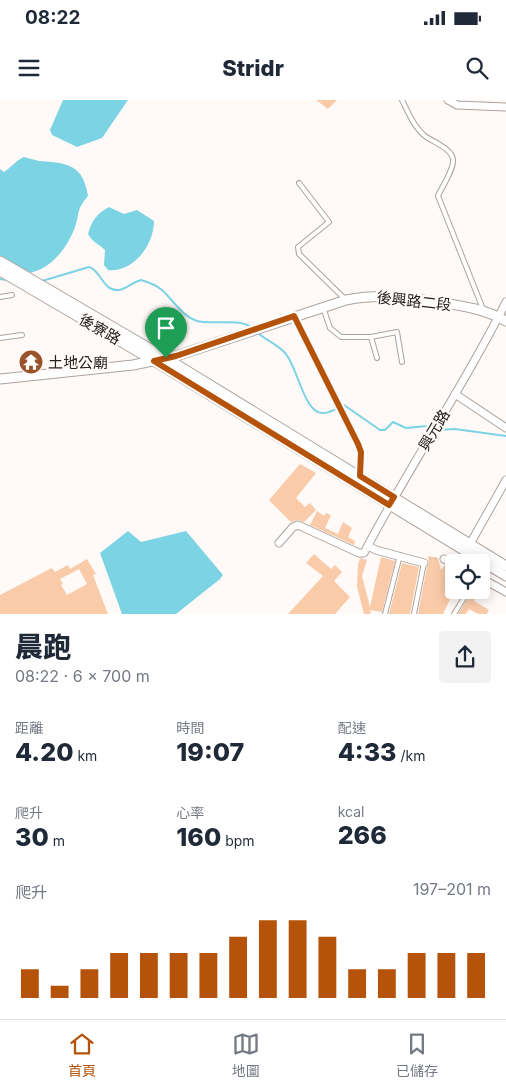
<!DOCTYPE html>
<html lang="zh-TW">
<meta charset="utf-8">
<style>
body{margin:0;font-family:Inter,"Noto Sans TC",sans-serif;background:#f2f2f3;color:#1f2937;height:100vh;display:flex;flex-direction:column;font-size:19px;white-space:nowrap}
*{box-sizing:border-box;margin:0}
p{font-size:16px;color:#747a83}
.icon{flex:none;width:28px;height:28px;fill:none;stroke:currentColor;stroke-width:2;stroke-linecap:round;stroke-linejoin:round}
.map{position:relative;height:514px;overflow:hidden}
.details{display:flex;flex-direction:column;background:#fff;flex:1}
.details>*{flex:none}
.fabs{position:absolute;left:445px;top:454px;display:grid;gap:10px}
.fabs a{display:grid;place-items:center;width:45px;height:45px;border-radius:5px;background:#fff;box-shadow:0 2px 12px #0003;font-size:25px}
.pin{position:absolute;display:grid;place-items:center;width:42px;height:42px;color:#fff;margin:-51px -21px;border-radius:50% 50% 50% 0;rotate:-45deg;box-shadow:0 0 5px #0007}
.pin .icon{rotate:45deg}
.round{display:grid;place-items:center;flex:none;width:52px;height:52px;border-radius:5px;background:#f2f2f3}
.overview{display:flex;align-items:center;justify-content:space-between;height:85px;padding:0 15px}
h1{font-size:28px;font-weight:800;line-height:38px}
.stats{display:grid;grid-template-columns:repeat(3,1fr);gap:8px;height:85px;padding:5px 15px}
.stats div{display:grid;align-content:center}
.stats b{font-size:25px;font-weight:800}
.stats small{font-size:14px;font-weight:400}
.stats p{font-size:14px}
.chart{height:140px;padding:10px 15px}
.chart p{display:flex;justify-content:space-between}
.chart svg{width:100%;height:90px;margin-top:5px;stroke:#b45309;stroke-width:6}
.status{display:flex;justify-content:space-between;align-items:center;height:35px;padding:0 25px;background:#fff;direction:ltr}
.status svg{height:14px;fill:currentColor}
header{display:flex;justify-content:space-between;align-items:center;height:65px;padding:0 15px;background:#fff;font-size:22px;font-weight:800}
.tab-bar{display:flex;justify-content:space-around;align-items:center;height:70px;border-top:1px solid #e0e1e3;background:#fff;font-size:14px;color:#747a83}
.tab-bar a{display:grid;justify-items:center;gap:2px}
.tab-bar .on{color:#b45309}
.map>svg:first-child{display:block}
.water{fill:#7cd3e4}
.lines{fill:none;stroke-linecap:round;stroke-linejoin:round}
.stream{stroke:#7cd3e4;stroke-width:2}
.building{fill:#facba9;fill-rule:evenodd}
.service-casing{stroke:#aba39e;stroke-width:6}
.minor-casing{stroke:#aba39e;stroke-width:9}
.tertiary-casing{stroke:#aba39e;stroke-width:11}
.path{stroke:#a8a4a1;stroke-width:1;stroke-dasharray:1 4;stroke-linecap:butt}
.service{stroke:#fff;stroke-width:4}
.minor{stroke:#fff;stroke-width:7}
.tertiary{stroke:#fff;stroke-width:9}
.route-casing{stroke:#fff;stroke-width:10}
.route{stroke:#b45309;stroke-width:6}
.labels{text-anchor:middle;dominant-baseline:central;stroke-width:5;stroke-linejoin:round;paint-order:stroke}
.street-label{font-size:15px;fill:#24211f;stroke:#fffaf7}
.poi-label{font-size:15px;fill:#24211f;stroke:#fffaf7;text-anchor:start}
</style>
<div class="status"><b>08:22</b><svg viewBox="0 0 49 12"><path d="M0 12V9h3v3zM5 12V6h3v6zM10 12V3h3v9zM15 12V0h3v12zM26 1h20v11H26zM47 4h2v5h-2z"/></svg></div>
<header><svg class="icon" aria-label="menu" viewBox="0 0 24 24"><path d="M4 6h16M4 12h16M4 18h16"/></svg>Stridr<svg class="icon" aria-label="search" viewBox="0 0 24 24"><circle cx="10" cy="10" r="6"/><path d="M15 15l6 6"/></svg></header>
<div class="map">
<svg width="506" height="514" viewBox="0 0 506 514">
<rect width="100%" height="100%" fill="#fffaf7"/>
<g class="water">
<polygon points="63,0 128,0 102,38 77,47 52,35 50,30"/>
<path d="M24 57C29 58 34 60 39 61 67 63 83 64 88 96 77 109 80 110 76 124 69 146 51 170 28 173 19 174 9 171 0 170V69L4 72C12 67 15 61 24 57Z"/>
<path d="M109 107 124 114 137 110 154 121C154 145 133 173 108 170L104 165 105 150C99 144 92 142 88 134 91 122 97 113 109 107Z"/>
<polygon points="128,431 141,442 186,431 223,475 220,479 176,514 122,514 100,453"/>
</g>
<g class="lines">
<g class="stream">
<polyline points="0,179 7,180"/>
<path d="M42 181 89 167C101 170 103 192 119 190 126 189 133 182 141 180 148 182 156 185 162 190 173 200 182 216 197 221 212 225 239 218 251 227"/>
<path d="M257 232C265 240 277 244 285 253 297 265 304 313 322 313 329 314 338 308 344 305L380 330H385L393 322 406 328 427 326 433 328"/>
<polyline points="438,330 455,329 506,336"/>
</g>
</g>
<g class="building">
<polygon points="316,0 337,0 328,9"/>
<polygon points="300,364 316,373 296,398 305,407 310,403 316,410 304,422 298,420 291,422 269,400"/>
<polygon points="317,411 324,416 326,413 331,415 325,428 338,434 343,422 352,428 348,437 355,441 354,445 310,425"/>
<polygon points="314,454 331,469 335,465 342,472 334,481 350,497 335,514 288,514 323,476 306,463"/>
<polygon points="428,456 438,458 441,470 445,465 454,469 454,491 443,514 418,514 427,467 429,464"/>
<polygon points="381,457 395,461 382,512 370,510 371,514 364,514 357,487 358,464 360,458 367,460 362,476 370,507"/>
<path d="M87 459 96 474 93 475 108 514H0V495L52 468 55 472 68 465 70 469ZM79 469 87 484 67 495 61 485 63 484 60 479Z"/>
<polygon points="402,463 419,467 410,514 389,514"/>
<polygon points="470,495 475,498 474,501 489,510 487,514 478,514 469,509 466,514 458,514"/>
</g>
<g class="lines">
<defs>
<g id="service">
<path d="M402 0C408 12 414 27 425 36 433 42 453 49 453 60 454 69 442 87 438 96L483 209"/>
<polyline points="299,83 329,122 298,147 299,154 346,200"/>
<polyline points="0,197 12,195"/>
<polyline points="323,207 330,228 341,237 371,237 397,232 402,262"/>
<polyline points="295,217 358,344 361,352 360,376"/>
<polyline points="371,237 377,258"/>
<polyline points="0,238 22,235"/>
<polyline points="385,514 400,455"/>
<polyline points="414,514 424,463"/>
<polyline points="454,514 469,490"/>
</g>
<g id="minor">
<polyline points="448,0 457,5 506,7"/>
<polyline points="455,294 506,328"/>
<path d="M279 443 293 427 298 425 359 453H364C408 368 463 288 506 202"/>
<polyline points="470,444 506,380"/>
<polyline points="368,446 376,450 424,463"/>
<polyline points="444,459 454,464"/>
<polyline points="481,478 506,492"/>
</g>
<g id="tertiary">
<polyline points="0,161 166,258 506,466"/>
<polyline points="0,171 154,261 506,476"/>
<path d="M0 279 133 265 176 256 346 200C383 193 414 198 450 204 473 208 486 210 506 221"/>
</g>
</defs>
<use href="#service" class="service-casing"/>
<use href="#minor" class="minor-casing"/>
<use href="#tertiary" class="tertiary-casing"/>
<polyline class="path" points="430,459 438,458"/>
<use href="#service" class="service"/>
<use href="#minor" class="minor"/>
<use href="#tertiary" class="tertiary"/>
</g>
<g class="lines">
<defs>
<polygon id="route" points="294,216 358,344 361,352 360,376 394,397 389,405 154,261 176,256"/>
</defs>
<use href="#route" class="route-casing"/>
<use href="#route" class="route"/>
</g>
<defs>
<symbol id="temple-disc" viewBox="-11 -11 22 22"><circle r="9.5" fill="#99522a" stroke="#fffaf7"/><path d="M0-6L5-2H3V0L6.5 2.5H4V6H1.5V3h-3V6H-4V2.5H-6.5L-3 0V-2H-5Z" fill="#fff"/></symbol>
</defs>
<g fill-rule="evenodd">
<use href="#temple-disc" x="17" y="248" width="28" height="28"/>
</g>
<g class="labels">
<g class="street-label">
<text transform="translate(414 201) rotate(6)">後興路二段</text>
<text transform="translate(100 229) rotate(30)">後寮路</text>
<text transform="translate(434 330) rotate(-59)">興元路</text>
</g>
<g class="poi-label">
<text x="48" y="262">土地公廟</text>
</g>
</g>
</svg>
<div class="fabs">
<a><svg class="icon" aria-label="locate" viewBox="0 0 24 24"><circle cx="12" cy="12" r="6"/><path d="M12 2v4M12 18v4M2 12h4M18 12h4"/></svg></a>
</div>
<div class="pin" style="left:166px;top:258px;background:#1e9e55"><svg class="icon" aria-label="arrive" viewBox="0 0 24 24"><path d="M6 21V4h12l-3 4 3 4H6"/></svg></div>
</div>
<section class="details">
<div class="overview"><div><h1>晨跑</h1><p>08:22 · 6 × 700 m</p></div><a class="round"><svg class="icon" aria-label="share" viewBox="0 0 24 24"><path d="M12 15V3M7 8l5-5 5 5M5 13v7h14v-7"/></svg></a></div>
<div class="stats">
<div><p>距離</p><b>4.20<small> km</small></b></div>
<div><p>時間</p><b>19:07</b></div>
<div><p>配速</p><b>4:33<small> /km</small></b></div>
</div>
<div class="stats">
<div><p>爬升</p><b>30<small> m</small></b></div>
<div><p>心率</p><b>160<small> bpm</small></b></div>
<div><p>kcal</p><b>266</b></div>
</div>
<div class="chart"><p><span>爬升</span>197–201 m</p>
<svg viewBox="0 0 160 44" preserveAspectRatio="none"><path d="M5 44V30M15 44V38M25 44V30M35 44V22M45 44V22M55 44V22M65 44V22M75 44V14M85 44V6M95 44V6M105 44V14M115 44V30M125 44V30M135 44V22M145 44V22M155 44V22"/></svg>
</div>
</section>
<nav class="tab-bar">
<a class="on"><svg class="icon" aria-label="home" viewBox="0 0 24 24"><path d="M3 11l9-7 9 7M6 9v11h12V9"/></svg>首頁</a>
<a><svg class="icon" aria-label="map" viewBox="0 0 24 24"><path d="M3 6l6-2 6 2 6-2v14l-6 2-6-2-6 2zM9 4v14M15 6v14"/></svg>地圖</a>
<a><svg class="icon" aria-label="saved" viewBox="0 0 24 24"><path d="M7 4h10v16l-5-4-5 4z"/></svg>已儲存</a>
</nav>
